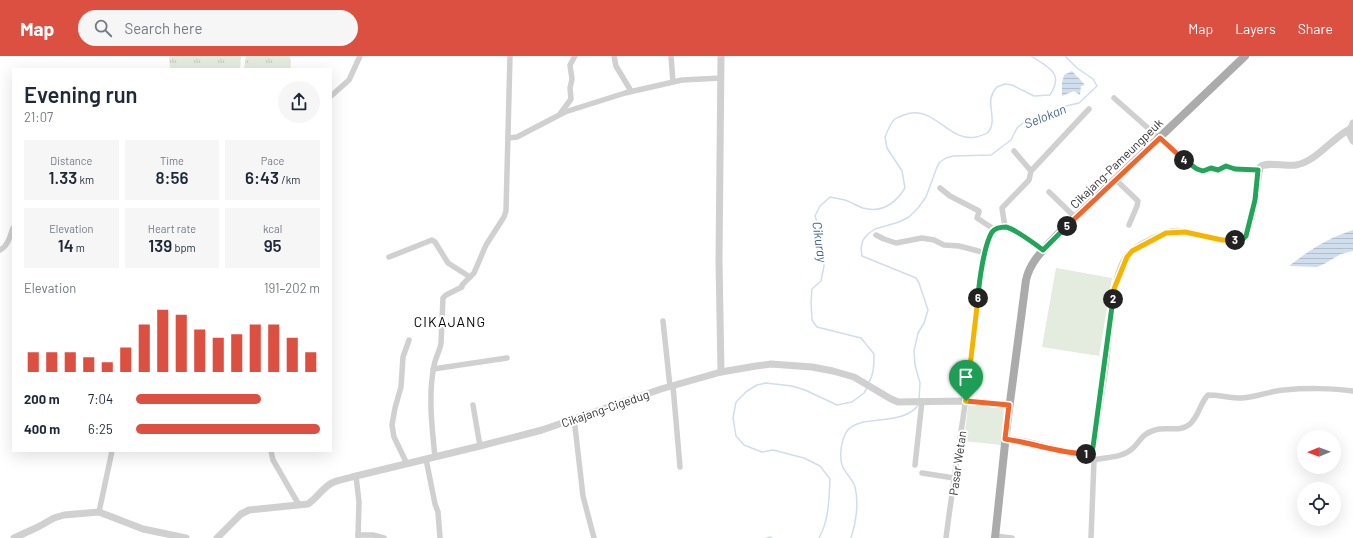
<!DOCTYPE html>
<meta charset="utf-8">
<style>
body{margin:0;font-family:Barlow,sans-serif;background:#f6f6f7;color:#1f2937;height:100vh;display:flex;flex-direction:column;font-size:15px;white-space:nowrap}
*{box-sizing:border-box;margin:0}
p{font-size:13px;color:#747a83}
.icon{flex:none;width:22px;height:22px;fill:none;stroke:currentColor;stroke-width:2;stroke-linecap:round;stroke-linejoin:round}
.map{position:relative;flex:1;overflow:hidden}
.drawer{position:absolute;left:12px;top:12px;width:320px;height:384px;display:flex;flex-direction:column;background:#fff;border-radius:0px;box-shadow:0 4px 16px #0002}
.drawer>*{flex:none}
.needle{width:26px;rotate:269deg}
.fabs{position:absolute;left:1297px;top:374px;display:grid;gap:8px}
.fabs a{display:grid;place-items:center;width:44px;height:44px;border-radius:50%;background:#fff;box-shadow:0 4px 16px #0002;font-size:20px}
.pin{position:absolute;display:grid;place-items:center;width:34px;height:34px;color:#fff;margin:-41px -17px;border-radius:50% 50% 50% 0;rotate:-45deg;box-shadow:0 0 4px #0007}
.pin .icon{rotate:45deg}
.km{position:absolute;width:20px;height:20px;margin:-10px;border-radius:50%;background:#222;color:#fff;font-size:11px;line-height:20px;text-align:center}
.round{display:grid;place-items:center;flex:none;width:42px;height:42px;border-radius:21px;background:#f6f6f7}
.summary{display:flex;align-items:center;justify-content:space-between;height:68px;padding:0 12px}
h1{font-size:22px;font-weight:600;line-height:30px}
.stats{display:grid;grid-template-columns:repeat(3,1fr);gap:6px;height:68px;padding:4px 12px}
.stats div{display:grid;align-content:center;border-radius:0px;background:#f6f6f7;text-align:center}
.stats b{font-size:17px;font-weight:600}
.stats small{font-size:11px;font-weight:400}
.stats p{font-size:11px}
.chart{height:112px;padding:8px 12px}
.chart p{display:flex;justify-content:space-between}
.chart svg{width:100%;height:72px;margin-top:4px;stroke:#dc5042;stroke-width:6}
ul{padding:0 12px;list-style:none;font-size:13px}
li{display:grid;grid-template-columns:64px 48px 1fr;align-items:center;height:30px}
li i{height:10px;border-radius:5px;background:#dc5042}
header{display:flex;align-items:center;gap:24px;box-sizing:border-box;height:56px;padding:0 20px;background:#dc5042;color:#fff}
header strong{font-size:19px}
nav{display:flex;gap:22px;margin-inline-start:auto;font-size:14px}
.search{width:280px;height:36px;background:#f6f6f7;display:flex;align-items:center;gap:10px;box-sizing:border-box;padding:0 14px;border-radius:22px;color:#747a83;font-size:15px}
.map>svg:first-child{display:block}
.grass{fill:url(#grass-tufts)}
.park{fill:#e4ebdf}
.water{fill:url(#water-rules)}
.lines{fill:none;stroke-linecap:round;stroke-linejoin:round}
.stream{stroke:#d0ddec;stroke-width:1.5}
.minor{stroke:#d0d0d0;stroke-width:5.5}
.tertiary{stroke:#d0d0d0;stroke-width:7}
.primary{stroke:#ababab;stroke-width:8}
.split-1-casing{stroke:#fff;stroke-width:8}
.split-2-casing{stroke:#fff;stroke-width:8}
.split-3-casing{stroke:#fff;stroke-width:8}
.split-4-casing{stroke:#fff;stroke-width:8}
.split-5-casing{stroke:#fff;stroke-width:8}
.split-6-casing{stroke:#fff;stroke-width:8}
.split-7-casing{stroke:#fff;stroke-width:8}
.split-1{stroke:#f0652b;stroke-width:5}
.split-2{stroke:#22a559;stroke-width:5}
.split-3{stroke:#f5b400;stroke-width:5}
.split-4{stroke:#22a559;stroke-width:5}
.split-5{stroke:#f0652b;stroke-width:5}
.split-6{stroke:#22a559;stroke-width:5}
.split-7{stroke:#f5b400;stroke-width:5}
.labels{text-anchor:middle;dominant-baseline:central;stroke-width:4;stroke-linejoin:round;paint-order:stroke}
.street-label{font-size:12px;fill:#333;stroke:#fff}
.water-label{font-size:13px;font-style:italic;fill:#446692;stroke:#fff}
.quarter-label{font-size:14px;letter-spacing:1px;fill:#000;stroke:#fff}
</style>
<header>
<strong>Map</strong>
<div class="search"><svg class="icon" aria-label="search" viewBox="0 0 24 24"><circle cx="10" cy="10" r="6"/><path d="M15 15l6 6"/></svg>Search here</div>
<nav><a>Map</a><a>Layers</a><a>Share</a></nav>
</header>
<div class="map">
<svg width="1353" height="482" viewBox="0 0 1353 482">
<defs>
<pattern id="grass-tufts" width="24" height="20" patternUnits="userSpaceOnUse"><rect width="24" height="20" fill="#e4ebdf"/><path d="M3 7l-1-3M5 7V3M7 7l1-3M15 17l-1-3M17 17v-4M19 17l1-3" fill="none" stroke="#c4cac0"/></pattern>
<pattern id="water-rules" width="6" height="5" patternUnits="userSpaceOnUse"><rect width="6" height="5" fill="#d0ddec"/><path d="M0 2.5h6" fill="none" stroke="#b3becb"/></pattern>
</defs>
<rect width="100%" height="100%" fill="#fff"/>
<g class="grass">
<polygon points="169,0 241,0 240,13 170,13"/>
<polygon points="246,0 290,0 291,13 244,13"/>
</g>
<g class="park">
<polygon points="1056,212 1112,222 1099,300 1042,291"/>
<polygon points="968,349 1004,352 1001,389 964,385"/>
</g>
<g class="water">
<polygon points="1072,15 1085,29 1081,30 1080,39 1074,35 1062,40 1062,27 1064,19"/>
<path d="M1353 174V195L1341 198 1324 208 1317 211 1289 210C1311 193 1326 183 1353 174Z"/>
</g>
<g class="lines">
<g class="stream">
<path d="M869 326C874 318 874 308 874 298L861 282 817 271 812 264 811 245 812 233 821 225 824 210 823 194 819 172 815 160 820 150 830 141C835 142 840 143 845 144 851 146 857 150 863 152 881 157 895 148 905 132L902 115 887 92 885 81C887 76 891 66 895 63 898 61 901 60 904 59 934 47 948 87 976 81 980 80 984 79 987 77 997 69 989 52 991 42 992 38 994 34 997 31L1005 28 1012 29 1034 40 1050 39C1065 16 1047 11 1031 0"/>
<polyline points="919,344 920,327 915,309 914,295 918,277 924,267 928,254 919,227 916,222 862,200 861,192 863,184 868,178 875,173 899,166 909,161 918,152 926,141 937,111 940,106 946,102 953,100 991,99 1011,84 1017,72 1024,66 1054,57 1066,50 1079,47 1097,30 1093,23 1077,12 1065,0"/>
<polyline points="767,482 770,481 772,482"/>
<path d="M819 482C829 464 829 444 830 423L820 410 804 402 773 394 762 396 744 389 736 380 733 362 736 346 747 335 757 329 766 327 792 330 805 334 837 349 852 346 864 337 867 332"/>
<path d="M851 482C856 467 859 447 855 431 854 425 847 419 844 413 838 404 841 384 847 375 860 357 903 372 919 348"/>
</g>
<g class="minor">
<polyline points="614,0 616,10 631,35"/>
<polyline points="671,0 673,26"/>
<polyline points="331,40 349,24 360,0"/>
<polyline points="1114,42 1183,103 1197,113 1203,115 1211,112 1218,114 1226,110 1235,113 1258,114"/>
<polyline points="560,58 571,43 570,32 572,23 570,9 575,0"/>
<polyline points="508,82 517,81 565,56 625,37 682,24 721,22"/>
<polyline points="1014,95 1031,115"/>
<polyline points="1116,124 1138,145 1137,150 1129,169"/>
<polyline points="940,132 950,140 979,155 979,156 977,162 995,174"/>
<polyline points="1049,136 1076,162"/>
<polyline points="1005,171 1002,152 1029,124 1031,115 1089,53"/>
<polyline points="876,179 884,183 896,187 922,182 934,184 944,189 959,190 986,197"/>
<path d="M0 194C8 190 10 180 13 172"/>
<polyline points="389,201 432,184 435,186 448,207 470,221"/>
<polyline points="663,265 670,331"/>
<polyline points="433,313 507,302"/>
<polyline points="673,330 680,411"/>
<polyline points="473,349 480,390"/>
<polyline points="574,362 583,440 594,482"/>
<polyline points="271,395 273,404 299,449"/>
<path d="M435 401C432 372 428 339 434 310 435 302 440 295 441 287L443 242 446 239 462 231V229L474 217 486 189 504 161 506 155 510 0"/>
<polyline points="426,403 435,448 438,456 440,482"/>
<path d="M1094 404C1106 401 1122 402 1132 393 1141 385 1141 378 1155 374 1166 370 1180 377 1190 368 1199 360 1200 347 1208 339 1219 339 1230 342 1242 342 1257 341 1270 335 1284 334 1304 332 1333 332 1353 335"/>
<polyline points="407,408 394,381 392,369 395,352 401,331 403,301 409,284"/>
<polyline points="915,409 922,345"/>
<polyline points="922,417 954,422"/>
<polyline points="356,420 359,446 358,482"/>
<polyline points="99,456 112,395"/>
<polyline points="358,479 373,479 384,482"/>
<polyline points="995,480 1012,482"/>
<path d="M946 482C956 403 970 325 978 247 979 233 985 181 995 174 1008 165 1032 187 1043 194"/>
<polyline points="1091,482 1094,404 1091,396"/>
</g>
<g class="tertiary">
<polyline points="721,0 719,205 721,316"/>
<polyline points="1353,67 1349,77 1353,85"/>
<path d="M1005 383C1014 384 1022 385 1030 387 1044 390 1075 400 1088 398 1092 397 1092 394 1093 391 1097 365 1101 339 1105 313 1109 283 1110 224 1127 200 1134 191 1156 181 1166 177 1191 169 1220 192 1244 182L1252 160 1260 111C1267 105 1286 111 1296 109 1316 106 1332 82 1350 73"/>
<polyline points="14,482 38,471 54,462 64,459 99,456 143,473 186,482"/>
<path d="M217 482 241 458 249 454 308 448C316 443 321 434 330 428 336 424 345 423 352 421L480 390 542 374 661 333 721 316 756 310 771 308 812 311 833 315 854 321 891 343 898 346 966 345 1009 349"/>
</g>
<path class="primary" d="M995 482 1007 369 1026 224C1030 206 1043 194 1056 180L1245 0"/>
</g>
<g class="lines">
<defs>
<path id="split-1" d="M966 345 1009 349 1005 383C1033 387 1059 397 1086 398"/>
<polyline id="split-2" points="1086,398 1091,396 1093,391 1113,243"/>
<polyline id="split-3" points="1113,243 1114,233 1127,201 1132,195 1166,177 1185,176 1222,184 1235,184"/>
<path id="split-4" d="M1184 104 1197 113 1203 115 1211 112 1218 114 1226 110 1235 113 1258 114 1255 144 1246 180C1243 184 1239 184 1235 184"/>
<polyline id="split-5" points="1067,170 1160,82 1184,104"/>
<path id="split-6" d="M978 242C979 226 984 189 992 176 995 172 1001 171 1006 171 1015 173 1035 188 1043 194L1067 170"/>
<polyline id="split-7" points="966,345 978,242"/>
</defs>
<use href="#split-1" class="split-1-casing"/>
<use href="#split-2" class="split-2-casing"/>
<use href="#split-3" class="split-3-casing"/>
<use href="#split-4" class="split-4-casing"/>
<use href="#split-5" class="split-5-casing"/>
<use href="#split-6" class="split-6-casing"/>
<use href="#split-7" class="split-7-casing"/>
<use href="#split-1" class="split-1"/>
<use href="#split-2" class="split-2"/>
<use href="#split-3" class="split-3"/>
<use href="#split-4" class="split-4"/>
<use href="#split-5" class="split-5"/>
<use href="#split-6" class="split-6"/>
<use href="#split-7" class="split-7"/>
</g>
<g class="labels">
<g class="street-label">
<text transform="translate(1116 107) rotate(-44)">Cikajang-Pameungpeuk</text>
<text transform="translate(605 352) rotate(-19)">Cikajang-Cigedug</text>
<text transform="translate(957 407) rotate(-82)">Pasar Wetan</text>
</g>
<g class="water-label">
<text transform="translate(1045 60) rotate(-22)">Selokan</text>
<text transform="translate(820 186) rotate(82)">Cikuray</text>
</g>
<g class="quarter-label">
<text x="450" y="265">CIKAJANG</text>
</g>
</g>
</svg>
<div class="fabs">
<a><svg class="needle" viewBox="-14 -14 28 28"><path d="M0-13l5 13h-10z" fill="#e53935"/><path d="M0 13l5-13h-10z" fill="#747a83"/></svg></a>
<a><svg class="icon" aria-label="locate" viewBox="0 0 24 24"><circle cx="12" cy="12" r="6"/><path d="M12 2v4M12 18v4M2 12h4M18 12h4"/></svg></a>
</div>
<div class="pin" style="left:966px;top:345px;background:#1e9e55"><svg class="icon" aria-label="arrive" viewBox="0 0 24 24"><path d="M6 21V4h12l-3 4 3 4H6"/></svg></div>
<b class="km" style="left:1086px;top:398px">1</b>
<b class="km" style="left:1113px;top:243px">2</b>
<b class="km" style="left:1235px;top:184px">3</b>
<b class="km" style="left:1184px;top:104px">4</b>
<b class="km" style="left:1067px;top:170px">5</b>
<b class="km" style="left:978px;top:242px">6</b>
<section class="drawer">
<div class="summary"><div><h1>Evening run</h1><p>21:07</p></div><a class="round"><svg class="icon" aria-label="share" viewBox="0 0 24 24"><path d="M12 15V3M7 8l5-5 5 5M5 13v7h14v-7"/></svg></a></div>
<div class="stats">
<div><p>Distance</p><b>1.33<small> km</small></b></div>
<div><p>Time</p><b>8:56</b></div>
<div><p>Pace</p><b>6:43<small> /km</small></b></div>
</div>
<div class="stats">
<div><p>Elevation</p><b>14<small> m</small></b></div>
<div><p>Heart rate</p><b>139<small> bpm</small></b></div>
<div><p>kcal</p><b>95</b></div>
</div>
<div class="chart"><p><span>Elevation</span>191–202 m</p>
<svg viewBox="0 0 160 44" preserveAspectRatio="none"><path d="M5 44V32M15 44V32M25 44V32M35 44V35M45 44V38M55 44V29M65 44V15M75 44V6M85 44V9M95 44V18M105 44V23M115 44V21M125 44V15M135 44V15M145 44V23M155 44V32"/></svg>
</div>
<ul>
<li><b>200 m</b>7:04<i style="width:68%"></i></li>
<li><b>400 m</b>6:25<i style="width:100%"></i></li>
</ul>
</section>
</div>
